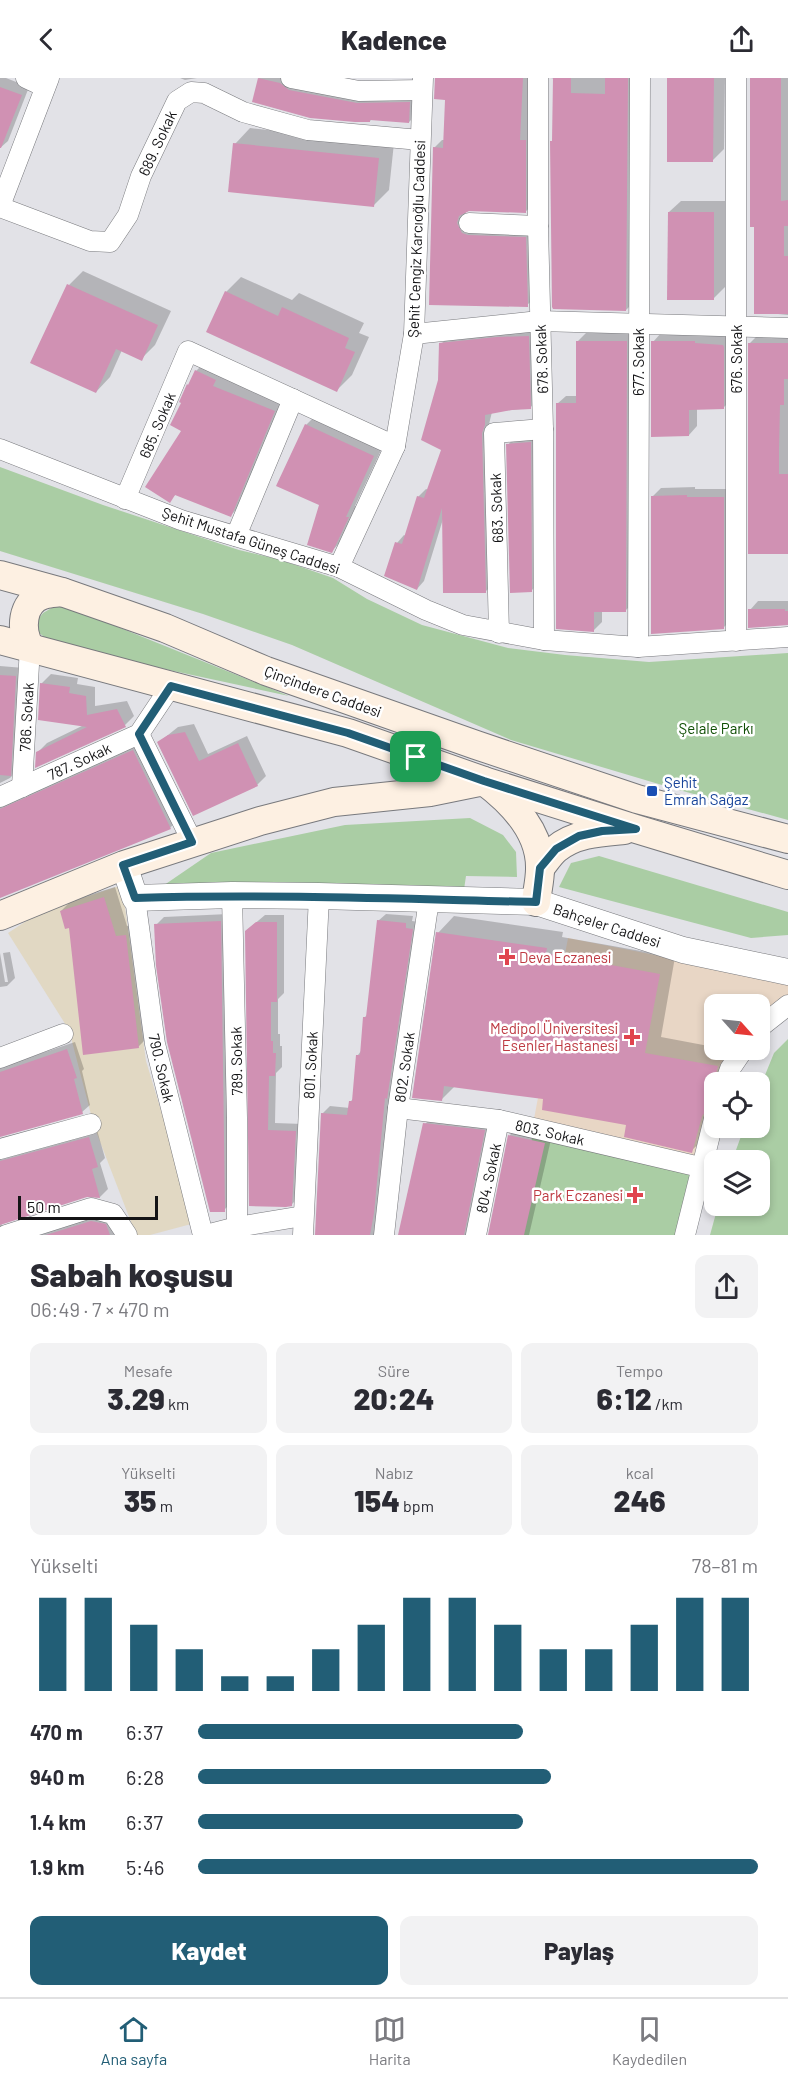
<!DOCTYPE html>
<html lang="tr">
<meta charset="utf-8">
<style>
body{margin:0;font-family:Barlow,sans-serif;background:#f2f2f3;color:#2b2b33;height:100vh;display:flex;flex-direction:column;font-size:22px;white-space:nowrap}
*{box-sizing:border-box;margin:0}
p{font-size:20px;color:#7c7c81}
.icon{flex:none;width:33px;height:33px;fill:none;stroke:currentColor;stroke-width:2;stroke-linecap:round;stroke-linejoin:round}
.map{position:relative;height:1157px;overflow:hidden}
.side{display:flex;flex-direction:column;background:#fff;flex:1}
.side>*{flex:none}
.needle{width:39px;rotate:117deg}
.buttons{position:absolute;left:704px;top:916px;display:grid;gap:12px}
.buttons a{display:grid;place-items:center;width:66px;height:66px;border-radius:12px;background:#fff;box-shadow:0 3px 9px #0003;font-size:30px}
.scale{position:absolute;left:18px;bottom:15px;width:140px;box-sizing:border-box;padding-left:6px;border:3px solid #141416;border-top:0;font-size:16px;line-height:21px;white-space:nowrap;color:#141416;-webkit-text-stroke:4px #fff;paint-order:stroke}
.pin{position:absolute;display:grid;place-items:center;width:51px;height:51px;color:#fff;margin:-26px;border-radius:12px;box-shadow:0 3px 9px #0006}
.round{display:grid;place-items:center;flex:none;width:63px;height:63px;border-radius:12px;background:#f2f2f3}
.head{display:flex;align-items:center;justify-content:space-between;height:102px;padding:0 30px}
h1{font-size:33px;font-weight:800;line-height:45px}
.stats{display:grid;grid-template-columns:repeat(3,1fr);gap:9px;height:102px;padding:6px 30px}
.stats div{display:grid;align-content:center;border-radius:12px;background:#f2f2f3;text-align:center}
.stats b{font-size:30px;font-weight:800}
.stats small{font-size:16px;font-weight:400}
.stats p{font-size:16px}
.chart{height:168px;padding:12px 30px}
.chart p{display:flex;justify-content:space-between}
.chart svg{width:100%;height:108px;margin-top:6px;stroke:#225e76;stroke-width:6}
.primary-button{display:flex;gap:12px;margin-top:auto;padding:12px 30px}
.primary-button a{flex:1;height:69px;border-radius:12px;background:#225e76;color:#fff;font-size:24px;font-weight:800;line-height:69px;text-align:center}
.primary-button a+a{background:#f2f2f3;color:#2b2b33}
ul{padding:0 30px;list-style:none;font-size:20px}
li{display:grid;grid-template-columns:96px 72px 1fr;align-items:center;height:45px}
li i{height:15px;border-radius:8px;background:#225e76}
header{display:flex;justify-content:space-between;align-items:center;height:78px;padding:0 30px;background:#fff;font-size:27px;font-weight:800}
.tabs{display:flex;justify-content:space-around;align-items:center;height:84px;border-top:2px solid #e1e1e2;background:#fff;font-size:16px;color:#7c7c81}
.tabs a{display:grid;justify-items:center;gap:3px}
.tabs .current{color:#225e76}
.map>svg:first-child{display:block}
.education{fill:#e1d8c3}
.medical{fill:#e8d6c5}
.green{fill:#aacda4}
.shadow{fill:#0003}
.building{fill:#d091b3}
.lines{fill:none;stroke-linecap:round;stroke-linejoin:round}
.minor-casing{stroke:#78797d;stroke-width:21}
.tertiary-casing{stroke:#78797d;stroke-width:27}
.secondary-casing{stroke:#78797d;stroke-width:30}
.minor{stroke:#fff;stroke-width:20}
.tertiary{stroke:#fff;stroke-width:26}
.secondary{stroke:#fdf0e2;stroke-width:28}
.route-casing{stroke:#fff;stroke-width:12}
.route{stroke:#225e76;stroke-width:8}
.transit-dot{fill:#1a4fb4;stroke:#fff;stroke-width:2}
.health-dot{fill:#e0444e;stroke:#fff;stroke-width:2}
.labels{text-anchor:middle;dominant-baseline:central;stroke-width:5;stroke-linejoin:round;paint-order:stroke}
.street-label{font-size:15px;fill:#141416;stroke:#fff}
.park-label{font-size:15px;fill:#0f4e04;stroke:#fff}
.transit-label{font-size:15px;fill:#164399;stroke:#fff;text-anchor:start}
.health-label{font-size:15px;fill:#be3a42;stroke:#fff;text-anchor:end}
</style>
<header><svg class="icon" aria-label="back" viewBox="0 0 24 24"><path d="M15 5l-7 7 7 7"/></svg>Kadence<svg class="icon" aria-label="share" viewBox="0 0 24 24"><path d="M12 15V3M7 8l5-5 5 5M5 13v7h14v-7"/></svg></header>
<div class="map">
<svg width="788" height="1157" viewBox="0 0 788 1157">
<rect width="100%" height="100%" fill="#e2e2e7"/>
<polygon class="education" points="122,807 146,983 195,1145 150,1157 136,1157 94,1048 69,952 8,855 40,834"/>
<polygon class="medical" points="568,860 788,903 788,920 759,946 759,927 714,927 714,972 740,972 727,1005 714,1005 714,1046 703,1081 534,1041"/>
<g class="green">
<polygon points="0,389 103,427 239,472 281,482 333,500 367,521 422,547 508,570 565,577 649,584 788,575 788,742 672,710 511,662 292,567 203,536 0,473"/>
<polygon points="55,528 71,530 289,618 169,592 50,563 39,555 37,543 43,535"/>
<polygon points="470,740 503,757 516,774 517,799 466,798 462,825 154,814 211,775 345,747"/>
<polygon points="599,778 788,834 788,857 751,860 559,809 571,785"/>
<polygon points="788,961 788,1157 710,1157 718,1128 759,1128 759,1083 732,1083 744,1050 759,1050 759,1012 774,975"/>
<polygon points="534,1041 703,1081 685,1157 521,1157"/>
</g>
<g class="shadow">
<polygon points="0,0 6,0 29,9 8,63 0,70"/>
<polygon points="180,0 197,0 185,2"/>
<polygon points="259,0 297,0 420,15 419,34 409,44 372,41 370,43 254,23"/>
<polygon points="436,0 530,0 528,55 534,55 534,126 525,134 469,132 465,135 467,143 534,152 536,219 527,227 430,226 434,70 442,62 445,62 446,20"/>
<polygon points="551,0 636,0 634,224 626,232 553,62 555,1"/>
<polygon points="669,0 725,0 724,71 713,82"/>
<polygon points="751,0 788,0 788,237 778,236 755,147"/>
<polygon points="250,50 394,65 389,112 374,127 235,66"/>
<polygon points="681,123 725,123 725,209 713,221 669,134"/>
<polygon points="83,193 171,233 155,267 141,281 122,272 110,299 96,314 69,207"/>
<polygon points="241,199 292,222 299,215 364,245 359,255 369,259 352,297 336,313 226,214"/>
<polygon points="536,252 537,322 530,330 492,334 489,346 493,506 485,514 443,441 424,503 417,511 397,465 404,457 406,458 418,419 426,411 429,412 443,371 439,302 441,266 448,259"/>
<polygon points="788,254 788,475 750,265 758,257"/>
<polygon points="586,255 635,255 634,524 626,532 602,532 602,544 594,552 557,326 566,318 577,318 578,263"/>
<polygon points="661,255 731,258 732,321 723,330 697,330 697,348 689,357 653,264"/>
<polygon points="208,281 286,321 242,426 230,438 176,416 169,423 196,293"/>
<polygon points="316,337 383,368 355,428 358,429 342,462 332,473 306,347"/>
<polygon points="538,357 539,505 531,513 508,367 515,359"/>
<polygon points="695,409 695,411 732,411 732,541 723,550 652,419 661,410"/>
<polygon points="758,523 788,523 788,546 750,532"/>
<polygon points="0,588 24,590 19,691 10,700 0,705"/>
<polygon points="51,596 78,600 77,606 95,609 95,628 127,623 134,638 125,647 38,674 47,665 84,647 41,606"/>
<polygon points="194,646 208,676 247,658 266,698 257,707 194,736 158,665 178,649"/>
<polygon points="141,665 178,741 170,750 0,819 0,728"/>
<polygon points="115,809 127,848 137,847 149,958 138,969 61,833 72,822"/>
<polygon points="228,836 232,1124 224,1132 156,847 164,839"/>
<polygon points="386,836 413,838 412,843 419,844 375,1157 317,1157 322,1036 330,1028 350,1030 350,1024 354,1020 358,977 361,973 364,940 368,936 378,843"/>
<polygon points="265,837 284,837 284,915 278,921 278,956 280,956 280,968 282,968 282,989 276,995 275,1045 303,1046 299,1119 292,1126 250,1126 246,853"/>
<polygon points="454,838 563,854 562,859 675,879 661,959 714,969 714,972 734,972 727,1005 714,1005 714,1035 708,1057 691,1073 627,1046 545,1020 455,1008 441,1022 438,855"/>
<polygon points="10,874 15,900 7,908 0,909 0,875 5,904 8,904 3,875"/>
<polygon points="75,964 84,991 82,993 90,1027 82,1034 0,1057 0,989"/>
<polygon points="433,1038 492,1045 475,1157 399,1157 425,1046"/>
<polygon points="518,1049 552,1057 529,1157 490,1157 510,1057"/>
<polygon points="97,1052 105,1080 100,1085 108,1111 100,1119 87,1117 2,1144 0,1157 0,1071"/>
<polygon points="100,1135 117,1157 32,1157"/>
</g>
<g class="building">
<polygon points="258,0 280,5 289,12 357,25 410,24 409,45 370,42 370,44 355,44 310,40 252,24"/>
<polygon points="435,0 523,0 520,62 526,62 526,135 469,133 459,138 457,145 462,155 468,157 526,159 528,229 429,227 433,69 443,70 445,22 434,21"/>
<polygon points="553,0 571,0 571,15 605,16 605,0 628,0 626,233 553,231 552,229 550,63 552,63"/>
<polygon points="667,0 714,0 713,84 667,84"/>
<polygon points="750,0 781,0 781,123 788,122 788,148 784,148 784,178 788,178 788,236 754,236 754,149 750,149"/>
<polygon points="0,9 22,17 1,70 0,70"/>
<polygon points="233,65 379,80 374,129 228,114"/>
<polygon points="668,134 714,134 714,222 667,222"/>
<polygon points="67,206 158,247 142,283 116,271 96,315 30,285"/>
<polygon points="225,213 278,238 282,229 349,260 345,270 355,274 337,314 206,254"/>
<polygon points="529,258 531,331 512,332 485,337 485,347 482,355 486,515 443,515 442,430 417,512 384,498 395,464 402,466 417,418 424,420 441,372 421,362 438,302 439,265 497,259"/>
<polygon points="576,263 627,263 626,534 594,534 594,554 556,551 556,325 576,325"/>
<polygon points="651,263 695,263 695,265 723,267 724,269 724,331 689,332 689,358 651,359"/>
<polygon points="748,265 788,265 788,301 784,301 784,327 780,327 779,371 779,396 788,396 788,476 748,476"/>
<polygon points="195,292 216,302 213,308 275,333 231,439 175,417 170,425 145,409 181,353 170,347 181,325 179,324 187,306 188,307"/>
<polygon points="305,346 374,378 346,439 349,439 332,475 307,467 319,427 276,408"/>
<polygon points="531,364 532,514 510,515 506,366"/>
<polygon points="687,417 687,419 724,419 724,551 651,556 651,418"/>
<polygon points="748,531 785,531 785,533 788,533 788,547 748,550"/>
<polygon points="0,597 16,598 11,698 0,697"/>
<polygon points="40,605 70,609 69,615 86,618 87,637 117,631 126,649 35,690 36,674 87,649 38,642"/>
<polygon points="185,654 199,683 238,665 258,708 193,738 157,664 168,657"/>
<polygon points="133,672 171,751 0,820 0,731"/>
<polygon points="104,819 116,858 126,857 139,970 83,977 69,850 65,851 60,833"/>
<polygon points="377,842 406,845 406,850 413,851 387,1021 385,1020 374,1135 370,1157 315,1157 321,1035 347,1037 349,1023 352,1023 356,977 360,977 363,939 366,939"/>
<polygon points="221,843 225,1134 210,1134 167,964 156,888 154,846"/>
<polygon points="256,844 277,844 277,924 271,924 271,963 273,963 273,975 276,975 275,998 269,998 268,1052 296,1053 292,1128 286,1129 249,1128 245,853"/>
<polygon points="436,854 547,870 546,875 660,896 645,975 718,988 714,1002 714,1014 708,1031 702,1038 692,1075 624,1059 626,1047 542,1032 543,1021 444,1008 442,1023 412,1020"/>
<polygon points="67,971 77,1000 74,1001 83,1036 0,1059 0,994"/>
<polygon points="423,1045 485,1052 464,1157 398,1157"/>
<polygon points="508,1057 545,1065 524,1157 488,1157"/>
<polygon points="89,1059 98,1089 92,1091 100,1120 87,1119 0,1147 0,1083"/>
<polygon points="91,1143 106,1146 110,1157 46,1157"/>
</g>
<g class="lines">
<defs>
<g id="minor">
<polyline points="26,0 45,9"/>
<polyline points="291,0 359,13 422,12"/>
<polyline points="538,0 538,148 543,351 544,562"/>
<polyline points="736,0 736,563"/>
<polyline points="0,128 49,0"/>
<polyline points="0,129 90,163 110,164 128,137 141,98 177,23 191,14 204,15 243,34 308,52 420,62"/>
<polyline points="469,145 538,148"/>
<polyline points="414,256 539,243 788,250"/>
<polyline points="0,371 181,442 339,489 426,532 463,547 544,562 638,569 788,559"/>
<polyline points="125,421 188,273 395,368"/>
<polyline points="236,458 293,321"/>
<polyline points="339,489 395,368 414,256 423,0"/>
<polyline points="499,555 494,355 543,351"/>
<polyline points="638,569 640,0"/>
<polyline points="139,656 192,763"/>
<polyline points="22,709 30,569"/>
<polyline points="0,719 139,656 171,608"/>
<polyline points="232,817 237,1040 237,1149"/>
<polyline points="135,820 155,966 203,1157"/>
<polyline points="759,950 788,927"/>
<polyline points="0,980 63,956"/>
<polyline points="725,1005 730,991 743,972"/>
<polyline points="398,1030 499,1042 700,1089"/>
<polyline points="0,1071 91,1046"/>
<polyline points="6,1157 91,1130 113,1136 127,1157"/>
<polyline points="206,1157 237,1149 303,1138"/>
<polyline points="303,1157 319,818"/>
<polyline points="384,1157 398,1030 429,822"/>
<polyline points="476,1157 499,1042"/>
<polyline points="685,1157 714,1041"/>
</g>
<polyline id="tertiary" points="124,787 135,820 232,817 319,818 536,824 683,872 788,894"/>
<g id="secondary">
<polyline points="0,497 62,514 165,550 266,593 476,667 637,721 788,761"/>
<polyline points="0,562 348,655 484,703 636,751 788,797"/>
<path d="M30 569C20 553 21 524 43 517 48 515 56 515 62 514"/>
<path d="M540 790C545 784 550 776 556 771 575 755 601 754 624 752"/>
<path d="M0 838 124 787 260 743 334 724 430 714 484 703C512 724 541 753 540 791 540 802 537 814 536 824"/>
</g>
</defs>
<use href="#minor" class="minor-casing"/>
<use href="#tertiary" class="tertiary-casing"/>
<use href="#secondary" class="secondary-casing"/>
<use href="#minor" class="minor"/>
<use href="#tertiary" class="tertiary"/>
<use href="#secondary" class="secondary"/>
</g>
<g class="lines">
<defs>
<path id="route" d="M171 608 348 655 484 703 636 751 602 753 579 758 556 771 540 790 536 824C402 821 269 816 135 820L123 787 192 764 139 656Z"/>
</defs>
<use href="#route" class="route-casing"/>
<use href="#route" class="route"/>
</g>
<rect class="transit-dot" x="646" y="707" width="12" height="12" rx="3"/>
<g class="health-dot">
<path d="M504 870h6v6h6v6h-6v6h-6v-6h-6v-6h6z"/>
<path d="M629 950h6v6h6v6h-6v6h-6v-6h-6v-6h6z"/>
<path d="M632 1108h6v6h6v6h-6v6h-6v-6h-6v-6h6z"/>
</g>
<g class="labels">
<g class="street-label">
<text transform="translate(157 65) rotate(-65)">689. Sokak</text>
<text transform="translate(416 161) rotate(-88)">Şehit Cengiz Karcıoğlu Caddesi</text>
<text transform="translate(541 281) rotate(-92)">678. Sokak</text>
<text transform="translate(736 281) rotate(-90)">676. Sokak</text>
<text transform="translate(638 284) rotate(-90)">677. Sokak</text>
<text transform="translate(157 347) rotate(-67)">685. Sokak</text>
<text transform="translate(496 430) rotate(-92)">683. Sokak</text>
<text transform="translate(251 462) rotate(18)">Şehit Mustafa Güneş Caddesi</text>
<text transform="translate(323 613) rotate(20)">Çinçindere Caddesi</text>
<text transform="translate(26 639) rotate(-87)">786. Sokak</text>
<text transform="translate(79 683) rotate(-25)">787. Sokak</text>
<text transform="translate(607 847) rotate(18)">Bahçeler Caddesi</text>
<text transform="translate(236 983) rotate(-91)">789. Sokak</text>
<text transform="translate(310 987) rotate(-87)">801. Sokak</text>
<text transform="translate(404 989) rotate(-82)">802. Sokak</text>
<text transform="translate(162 990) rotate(77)">790. Sokak</text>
<text transform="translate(550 1054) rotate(13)">803. Sokak</text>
<text transform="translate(488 1100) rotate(-78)">804. Sokak</text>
</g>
<g class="park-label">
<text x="716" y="650">Şelale Parkı</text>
</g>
<g class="transit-label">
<text x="664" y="704">Şehit<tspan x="664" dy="17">Emrah Sağaz</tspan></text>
</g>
<g class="health-label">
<text x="519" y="879" text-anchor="start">Deva Eczanesi</text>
<text x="618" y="950">Medipol Üniversitesi<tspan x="618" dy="17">Esenler Hastanesi</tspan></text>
<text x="623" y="1117">Park Eczanesi</text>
</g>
</g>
</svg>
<div class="buttons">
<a><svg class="needle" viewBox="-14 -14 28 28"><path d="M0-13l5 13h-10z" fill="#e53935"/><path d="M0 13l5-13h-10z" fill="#7c7c81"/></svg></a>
<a><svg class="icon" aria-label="locate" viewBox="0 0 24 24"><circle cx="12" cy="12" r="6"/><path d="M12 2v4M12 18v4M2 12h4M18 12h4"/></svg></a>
<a><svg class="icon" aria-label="layers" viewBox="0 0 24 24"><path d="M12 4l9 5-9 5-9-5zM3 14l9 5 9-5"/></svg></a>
</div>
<div class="scale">50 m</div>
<div class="pin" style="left:416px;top:679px;background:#1e9e55"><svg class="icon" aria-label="arrive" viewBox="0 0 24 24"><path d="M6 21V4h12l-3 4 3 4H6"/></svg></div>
</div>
<section class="side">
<div class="head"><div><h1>Sabah koşusu</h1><p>06:49 · 7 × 470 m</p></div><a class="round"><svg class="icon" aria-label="share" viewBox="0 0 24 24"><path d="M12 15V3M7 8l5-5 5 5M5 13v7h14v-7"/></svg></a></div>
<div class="stats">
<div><p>Mesafe</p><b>3.29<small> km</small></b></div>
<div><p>Süre</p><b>20:24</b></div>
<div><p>Tempo</p><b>6:12<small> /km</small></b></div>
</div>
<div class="stats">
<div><p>Yükselti</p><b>35<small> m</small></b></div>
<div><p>Nabız</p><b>154<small> bpm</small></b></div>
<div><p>kcal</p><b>246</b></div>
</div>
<div class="chart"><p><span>Yükselti</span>78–81 m</p>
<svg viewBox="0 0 160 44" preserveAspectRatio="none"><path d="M5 44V6M15 44V6M25 44V17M35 44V27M45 44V38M55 44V38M65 44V27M75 44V17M85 44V6M95 44V6M105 44V17M115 44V27M125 44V27M135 44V17M145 44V6M155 44V6"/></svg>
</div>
<ul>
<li><b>470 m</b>6:37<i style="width:58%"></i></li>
<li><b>940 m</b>6:28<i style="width:63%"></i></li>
<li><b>1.4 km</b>6:37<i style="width:58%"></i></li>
<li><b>1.9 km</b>5:46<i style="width:100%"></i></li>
</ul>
<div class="primary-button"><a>Kaydet</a><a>Paylaş</a></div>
</section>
<nav class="tabs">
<a class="current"><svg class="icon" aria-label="home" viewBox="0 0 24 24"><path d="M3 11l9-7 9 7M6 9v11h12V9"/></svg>Ana sayfa</a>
<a><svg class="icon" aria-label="map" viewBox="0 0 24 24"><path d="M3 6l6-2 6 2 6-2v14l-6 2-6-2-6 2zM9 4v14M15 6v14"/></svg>Harita</a>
<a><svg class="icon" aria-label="saved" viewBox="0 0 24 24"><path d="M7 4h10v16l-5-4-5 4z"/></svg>Kaydedilen</a>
</nav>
